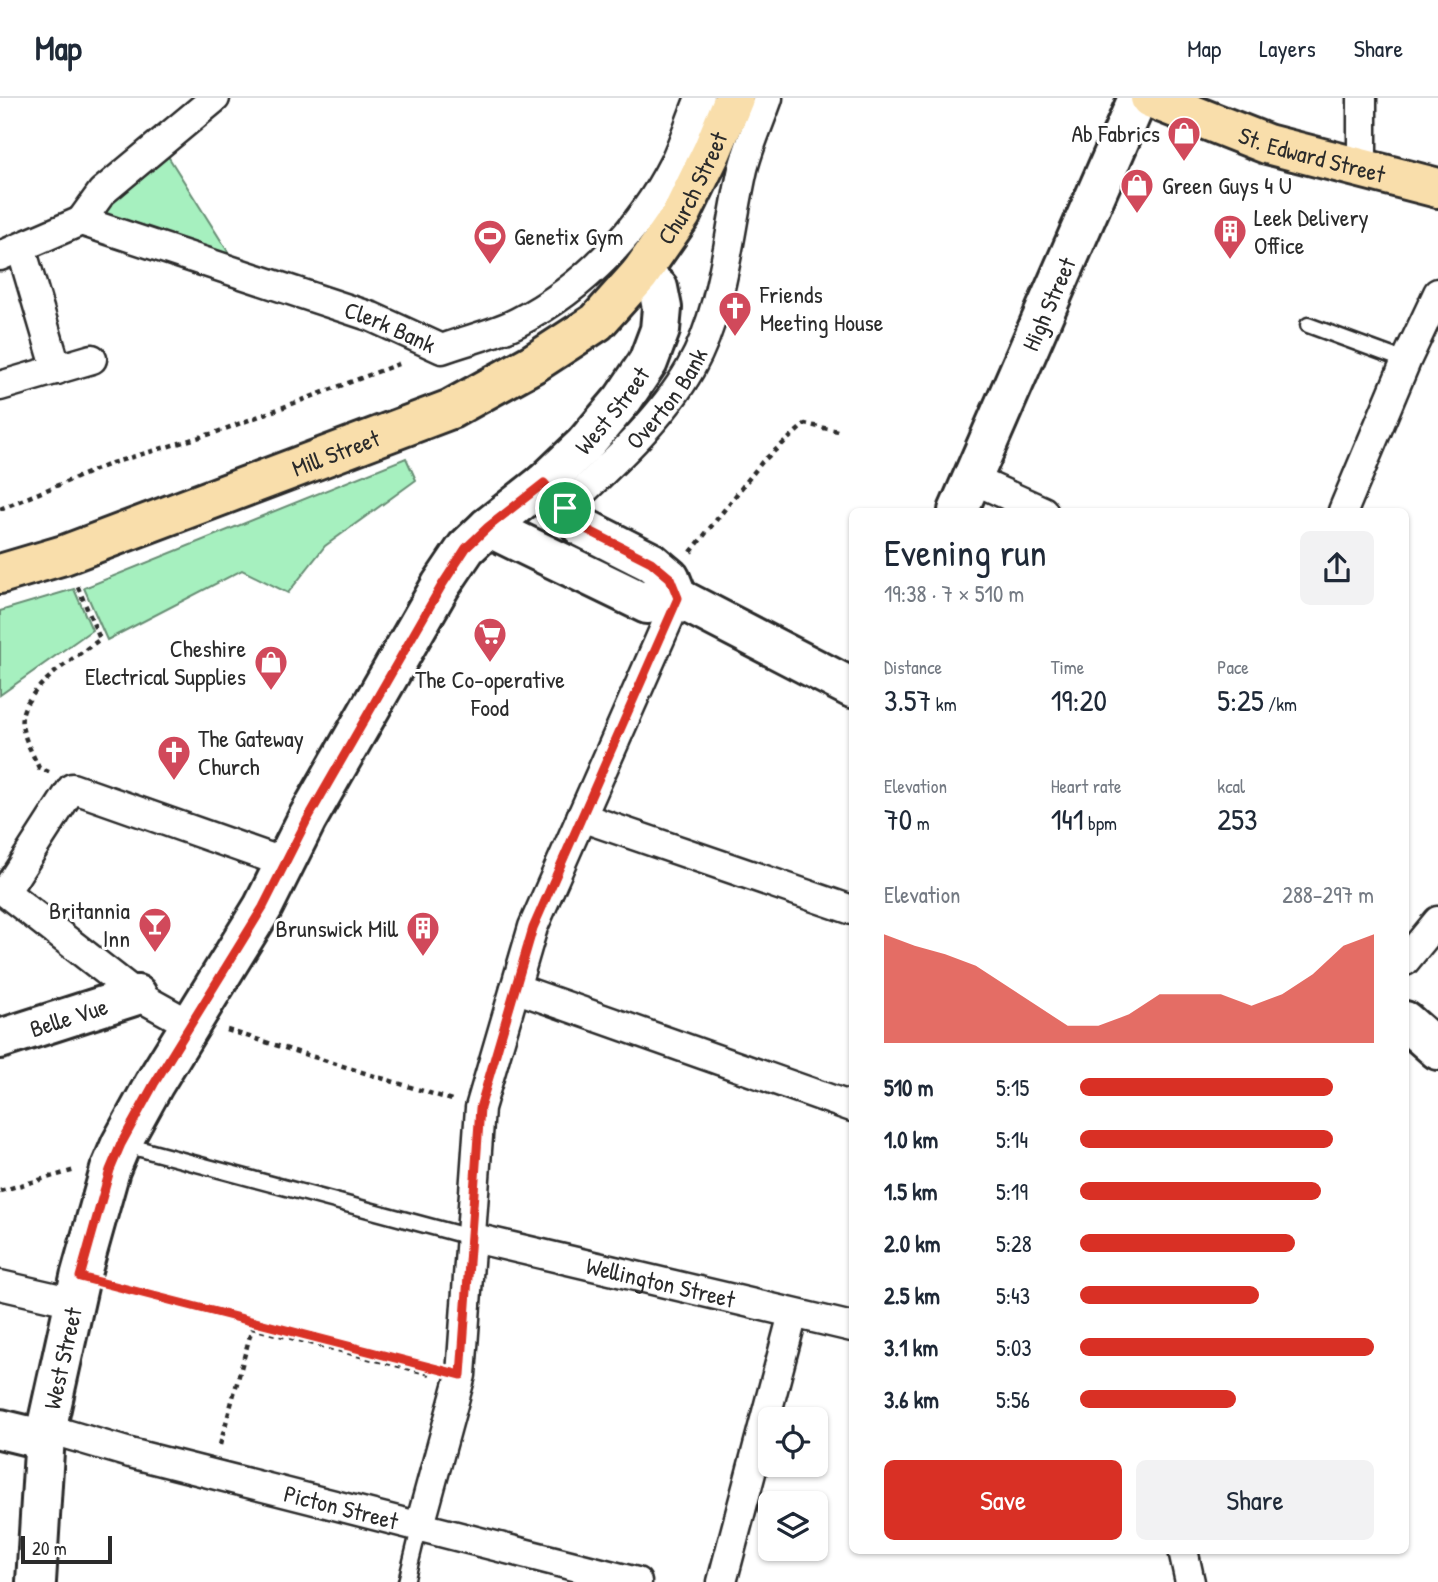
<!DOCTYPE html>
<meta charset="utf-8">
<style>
body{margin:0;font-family:"Patrick Hand",sans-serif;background:#f2f2f3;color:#1f2937;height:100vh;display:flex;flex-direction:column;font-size:26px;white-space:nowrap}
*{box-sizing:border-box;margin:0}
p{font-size:23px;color:#747a83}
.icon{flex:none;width:38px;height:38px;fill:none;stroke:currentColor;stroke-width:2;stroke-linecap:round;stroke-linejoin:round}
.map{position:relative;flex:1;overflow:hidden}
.panel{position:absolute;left:849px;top:410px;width:560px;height:1046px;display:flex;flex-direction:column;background:#fff;border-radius:10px;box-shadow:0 2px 5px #0004}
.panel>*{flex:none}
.controls{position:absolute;left:758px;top:1309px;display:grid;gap:14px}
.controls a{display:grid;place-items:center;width:70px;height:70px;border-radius:10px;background:#fff;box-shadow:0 2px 5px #0004;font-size:35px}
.scale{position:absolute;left:21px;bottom:18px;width:91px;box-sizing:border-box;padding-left:7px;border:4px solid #2b2b2b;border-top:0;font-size:19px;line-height:24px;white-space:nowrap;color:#2b2b2b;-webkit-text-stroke:5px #fff;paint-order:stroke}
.pin{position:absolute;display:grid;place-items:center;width:60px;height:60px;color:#fff;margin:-30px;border:4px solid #fff;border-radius:50%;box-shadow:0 2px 7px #0007}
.round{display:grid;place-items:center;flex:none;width:74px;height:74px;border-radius:10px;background:#f2f2f3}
.summary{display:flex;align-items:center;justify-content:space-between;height:119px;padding:0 35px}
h1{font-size:38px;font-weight:600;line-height:52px}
.metrics{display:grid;grid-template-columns:repeat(3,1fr);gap:10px;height:119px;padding:7px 35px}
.metrics div{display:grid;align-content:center}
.metrics b{font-size:30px;font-weight:600}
.metrics small{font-size:19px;font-weight:400}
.metrics p{font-size:19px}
.chart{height:196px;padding:14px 35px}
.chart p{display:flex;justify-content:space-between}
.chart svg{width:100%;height:126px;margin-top:7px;fill:#d93025;opacity:.7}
.action{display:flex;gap:14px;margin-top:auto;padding:14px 35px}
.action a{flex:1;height:80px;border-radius:10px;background:#d93025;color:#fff;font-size:28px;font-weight:600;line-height:80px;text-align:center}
.action a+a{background:#f2f2f3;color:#1f2937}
ul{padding:0 35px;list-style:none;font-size:23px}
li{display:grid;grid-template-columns:112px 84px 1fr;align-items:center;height:52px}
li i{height:18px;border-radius:9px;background:#d93025}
header{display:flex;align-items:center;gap:42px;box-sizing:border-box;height:98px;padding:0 35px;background:#fff;border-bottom:2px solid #e0e1e3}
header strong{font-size:33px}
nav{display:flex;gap:38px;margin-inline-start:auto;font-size:24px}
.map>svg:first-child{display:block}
.green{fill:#a6f0bf;stroke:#688e75;stroke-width:2}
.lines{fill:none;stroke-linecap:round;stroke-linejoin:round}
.lane-casing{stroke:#2b2b2b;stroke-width:19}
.street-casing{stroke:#2b2b2b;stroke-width:33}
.secondary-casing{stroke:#2b2b2b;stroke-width:44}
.highway-casing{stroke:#2b2b2b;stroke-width:44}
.path{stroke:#2b2b2b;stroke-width:4.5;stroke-dasharray:5 5;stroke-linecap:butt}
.lane{stroke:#fff;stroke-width:14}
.street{stroke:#fff;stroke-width:28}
.secondary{stroke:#fff;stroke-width:38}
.highway{stroke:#f9deab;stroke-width:38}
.route-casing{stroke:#fff;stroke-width:14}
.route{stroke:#d93025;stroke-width:9}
.labels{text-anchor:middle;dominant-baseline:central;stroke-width:6;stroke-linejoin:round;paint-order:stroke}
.poi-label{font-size:24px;fill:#2b2b2b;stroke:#fff;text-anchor:start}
.street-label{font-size:24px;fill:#2b2b2b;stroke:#fff}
</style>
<header>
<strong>Map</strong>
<nav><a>Map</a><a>Layers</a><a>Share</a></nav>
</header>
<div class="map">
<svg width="1438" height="1484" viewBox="0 0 1438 1484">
<rect width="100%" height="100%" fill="#fff"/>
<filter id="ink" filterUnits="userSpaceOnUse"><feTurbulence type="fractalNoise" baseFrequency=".0143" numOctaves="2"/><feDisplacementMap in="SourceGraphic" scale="14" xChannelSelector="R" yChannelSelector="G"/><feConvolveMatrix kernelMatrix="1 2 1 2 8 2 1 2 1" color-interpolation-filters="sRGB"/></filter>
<g filter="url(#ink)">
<g class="green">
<polygon points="161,47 237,168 101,124 106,100"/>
<polygon points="406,360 416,382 325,448 288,495 242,472 107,542 84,490"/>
<polygon points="74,491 92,532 0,597 0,513"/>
</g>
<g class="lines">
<defs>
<g id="lane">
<polyline points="1308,227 1406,263"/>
<polyline points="122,1046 470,1139"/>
<polyline points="406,1484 420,1427"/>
</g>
<g id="street">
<polyline points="1362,69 1362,0"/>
<polyline points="81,123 102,94 215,0"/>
<polyline points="21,150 57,272"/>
<path id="s1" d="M0 158 81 123 372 219 442 251C466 242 495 236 518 224 584 190 640 132 674 65 684 44 691 21 700 0"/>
<polyline points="0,288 92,261"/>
<polyline points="972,381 1043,413"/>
<path id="s2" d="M565 410C607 370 661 322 690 271 724 212 728 137 743 71 749 47 760 23 768 0"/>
<polyline points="1343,413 1406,263 1438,195"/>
<polyline points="581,719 852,812"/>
<polyline points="1405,863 1438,823"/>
<polyline points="515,890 852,1009"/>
<polyline points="191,927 137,897 5,794 72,690 285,765"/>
<path id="s3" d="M470 1139 852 1229"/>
<polyline points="0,1187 74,1204"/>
<path id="s4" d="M45 1337 62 1335 130 1355 637 1484"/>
<polyline points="420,1427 461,1277 480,1010 533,829 678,500"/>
<polyline points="1183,1452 1190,1484"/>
<polyline points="722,1484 793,1216"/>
</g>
<g id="secondary">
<polyline points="544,385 582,429 651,464 670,480 678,500"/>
<path id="s5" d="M958 413 1138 0"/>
<polyline points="488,429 647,506 678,500 852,590"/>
<polyline points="1405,923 1438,952"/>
<path id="s6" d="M0 941 137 897"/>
<polyline points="0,1331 29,1338 45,1337"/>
<path id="s7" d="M36 1484 45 1337 80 1179 110 1072 121 1046 154 986 263 809 307 721 375 602 441 487 466 450 488 429 544 385 584 347 623 301 648 264 660 232 662 210 658 190 640 176"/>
</g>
<g id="highway">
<path id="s8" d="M1150 0 1267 46 1438 90"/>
<path id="s9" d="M0 476 64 457 451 311 534 265 597 224 640 176 681 117 712 53 734 0"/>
</g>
</defs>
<use href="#lane" class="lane-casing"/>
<use href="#street" class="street-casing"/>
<use href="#secondary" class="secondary-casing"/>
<use href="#highway" class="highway-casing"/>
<g class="path">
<polyline points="0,411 112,365 217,334 401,265"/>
<polyline points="691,454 762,364 805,326 838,333"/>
<path d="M49 674 39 670C33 657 25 642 22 628 16 594 77 559 100 541L77 487"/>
<polyline points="227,932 452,1002"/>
<polyline points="0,1093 75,1072"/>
<polyline points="111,1187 435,1270"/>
<polyline points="220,1347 252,1230 431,1276"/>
</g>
<use href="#lane" class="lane"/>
<use href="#street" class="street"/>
<use href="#secondary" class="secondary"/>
<use href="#highway" class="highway"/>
</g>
</g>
<g class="lines" filter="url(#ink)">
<defs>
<polygon id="route" points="544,385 582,429 651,464 670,480 678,500 533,830 480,1010 461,1277 80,1179 110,1072 121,1046 154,986 263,809 307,722 442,487 466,450 488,429"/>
</defs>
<use href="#route" class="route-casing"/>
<use href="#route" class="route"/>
</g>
<defs>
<symbol id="shop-pin" viewBox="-11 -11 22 30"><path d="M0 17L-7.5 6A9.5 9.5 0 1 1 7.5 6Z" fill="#d1495b" stroke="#fff"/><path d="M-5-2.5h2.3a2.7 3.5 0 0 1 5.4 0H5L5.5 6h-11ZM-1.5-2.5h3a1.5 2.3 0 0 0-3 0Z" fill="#fff"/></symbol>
<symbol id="building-pin" viewBox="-11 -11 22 30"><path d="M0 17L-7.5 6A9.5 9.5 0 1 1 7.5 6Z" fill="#d1495b" stroke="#fff"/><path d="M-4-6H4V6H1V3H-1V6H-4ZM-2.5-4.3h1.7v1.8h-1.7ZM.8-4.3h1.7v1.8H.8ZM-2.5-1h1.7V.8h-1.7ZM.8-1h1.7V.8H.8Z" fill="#fff"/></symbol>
<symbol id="stadium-pin" viewBox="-11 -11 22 30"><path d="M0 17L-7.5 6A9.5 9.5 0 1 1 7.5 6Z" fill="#d1495b" stroke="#fff"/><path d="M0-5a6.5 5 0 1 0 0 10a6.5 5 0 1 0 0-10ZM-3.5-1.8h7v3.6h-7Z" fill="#fff"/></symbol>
<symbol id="church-pin" viewBox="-11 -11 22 30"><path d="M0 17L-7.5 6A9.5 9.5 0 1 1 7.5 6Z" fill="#d1495b" stroke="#fff"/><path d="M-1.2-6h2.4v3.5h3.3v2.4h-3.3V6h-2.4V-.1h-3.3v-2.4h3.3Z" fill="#fff"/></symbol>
<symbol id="supermarket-pin" viewBox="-11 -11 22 30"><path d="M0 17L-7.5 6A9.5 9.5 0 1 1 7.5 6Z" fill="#d1495b" stroke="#fff"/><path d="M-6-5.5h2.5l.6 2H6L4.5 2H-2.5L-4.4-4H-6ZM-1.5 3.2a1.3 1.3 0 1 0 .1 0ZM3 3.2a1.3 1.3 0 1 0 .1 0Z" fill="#fff"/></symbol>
<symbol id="bar-pin" viewBox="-11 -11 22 30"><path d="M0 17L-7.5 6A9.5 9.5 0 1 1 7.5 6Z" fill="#d1495b" stroke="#fff"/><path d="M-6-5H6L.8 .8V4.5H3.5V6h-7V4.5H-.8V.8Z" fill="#fff"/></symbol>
</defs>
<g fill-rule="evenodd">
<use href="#shop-pin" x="1165" y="16" width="38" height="52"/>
<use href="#shop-pin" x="1118" y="68" width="38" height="52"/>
<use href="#building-pin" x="1211" y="114" width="38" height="52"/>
<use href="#stadium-pin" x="471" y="119" width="38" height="52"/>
<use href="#church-pin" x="716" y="191" width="38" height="52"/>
<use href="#supermarket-pin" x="471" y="517" width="38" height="52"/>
<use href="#shop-pin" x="252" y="545" width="38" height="52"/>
<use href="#church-pin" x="155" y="635" width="38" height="52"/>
<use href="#bar-pin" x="136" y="807" width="38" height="52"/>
<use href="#building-pin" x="404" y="811" width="38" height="52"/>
</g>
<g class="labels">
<g class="poi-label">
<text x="1160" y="35" text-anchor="end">Ab Fabrics</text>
<text x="1162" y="87">Green Guys 4 U</text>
<text x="1254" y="119">Leek Delivery<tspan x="1254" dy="28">Office</tspan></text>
<text x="514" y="138">Genetix Gym</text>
<text x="760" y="196">Friends<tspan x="760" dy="28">Meeting House</tspan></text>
<text x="246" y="550" text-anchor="end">Cheshire<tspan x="246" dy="28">Electrical Supplies</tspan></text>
<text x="490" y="581" text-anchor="middle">The Co-operative<tspan x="490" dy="28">Food</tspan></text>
<text x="198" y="640">The Gateway<tspan x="198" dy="28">Church</tspan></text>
<text x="130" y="812" text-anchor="end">Britannia<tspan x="130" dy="28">Inn</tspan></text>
<text x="398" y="830" text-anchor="end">Brunswick Mill</text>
</g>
<g class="street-label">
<text stroke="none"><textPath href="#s8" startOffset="172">St. Edward Street</textPath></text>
<text stroke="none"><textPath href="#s9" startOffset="816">Church Street</textPath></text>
<text stroke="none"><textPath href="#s5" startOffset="226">High Street</textPath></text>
<text stroke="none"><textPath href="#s1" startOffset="415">Clerk Bank</textPath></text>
<text stroke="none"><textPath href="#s2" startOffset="150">Overton Bank</textPath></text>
<text stroke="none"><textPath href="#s7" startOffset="1339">West Street</textPath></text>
<text stroke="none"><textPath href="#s9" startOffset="357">Mill Street</textPath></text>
<text stroke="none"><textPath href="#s6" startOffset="72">Belle Vue</textPath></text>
<text stroke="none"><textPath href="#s3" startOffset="196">Wellington Street</textPath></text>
<text stroke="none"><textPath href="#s7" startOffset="226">West Street</textPath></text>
<text stroke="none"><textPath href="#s4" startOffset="306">Picton Street</textPath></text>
</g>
</g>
</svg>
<div class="controls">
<a><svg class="icon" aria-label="locate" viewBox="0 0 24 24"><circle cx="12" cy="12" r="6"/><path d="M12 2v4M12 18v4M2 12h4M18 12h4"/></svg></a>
<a><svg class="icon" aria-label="layers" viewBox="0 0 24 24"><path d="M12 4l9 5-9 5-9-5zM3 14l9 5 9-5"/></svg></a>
</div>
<div class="scale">20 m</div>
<div class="pin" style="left:565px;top:410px;background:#1e9e55"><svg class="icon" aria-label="arrive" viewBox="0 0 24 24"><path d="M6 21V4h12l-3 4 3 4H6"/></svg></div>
<section class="panel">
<div class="summary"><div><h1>Evening run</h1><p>19:38 · 7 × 510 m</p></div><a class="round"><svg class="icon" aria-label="share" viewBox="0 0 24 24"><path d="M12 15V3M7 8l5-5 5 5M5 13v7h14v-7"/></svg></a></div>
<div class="metrics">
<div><p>Distance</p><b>3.57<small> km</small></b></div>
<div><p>Time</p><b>19:20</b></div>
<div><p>Pace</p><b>5:25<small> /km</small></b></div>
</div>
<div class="metrics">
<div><p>Elevation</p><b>70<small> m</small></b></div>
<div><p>Heart rate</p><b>141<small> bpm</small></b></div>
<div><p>kcal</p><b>253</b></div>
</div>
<div class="chart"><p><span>Elevation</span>288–297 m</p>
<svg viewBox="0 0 160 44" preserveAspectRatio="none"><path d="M0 44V6L10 10L20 13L30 17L40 24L50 31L60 38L70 38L80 34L90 27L100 27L110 27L120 31L130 27L140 20L150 10L160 6V44z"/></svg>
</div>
<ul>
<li><b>510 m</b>5:15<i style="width:86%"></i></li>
<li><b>1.0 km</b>5:14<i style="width:86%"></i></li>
<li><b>1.5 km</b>5:19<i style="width:82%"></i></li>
<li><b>2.0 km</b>5:28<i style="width:73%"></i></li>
<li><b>2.5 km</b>5:43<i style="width:61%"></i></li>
<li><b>3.1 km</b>5:03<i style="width:100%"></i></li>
<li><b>3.6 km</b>5:56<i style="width:53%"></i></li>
</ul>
<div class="action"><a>Save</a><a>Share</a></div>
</section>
</div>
